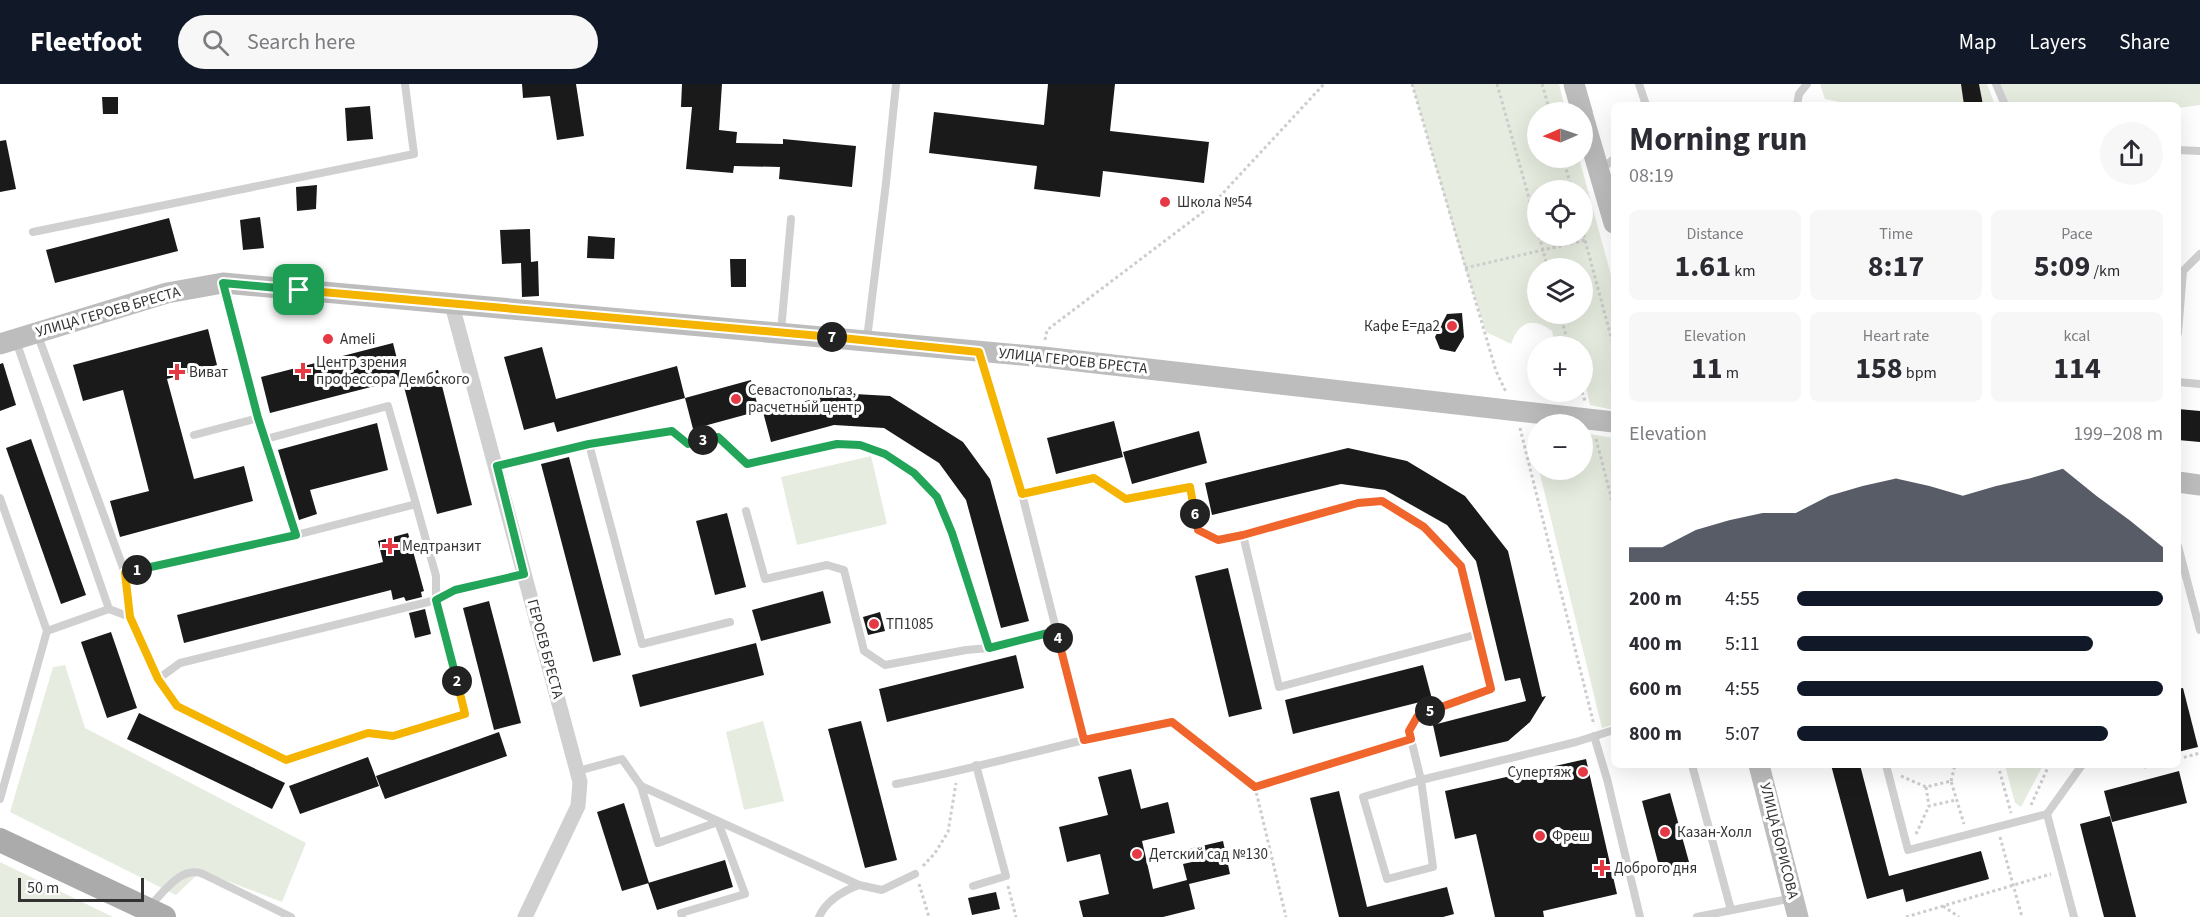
<!DOCTYPE html>
<meta charset="utf-8">
<style>
body{margin:0;font-family:"Source Sans 3",sans-serif;background:#f7f7f7;color:#2b2b33;height:100vh;display:flex;flex-direction:column;font-size:22px;white-space:nowrap}
*{box-sizing:border-box;margin:0}
p{font-size:20px;color:#7c7c81}
.icon{flex:none;width:33px;height:33px;fill:none;stroke:currentColor;stroke-width:2;stroke-linecap:round;stroke-linejoin:round}
.map{position:relative;flex:1;overflow:hidden}
.side{position:absolute;left:1611px;top:18px;width:570px;height:666px;display:flex;flex-direction:column;background:#fff;border-radius:9px;box-shadow:0 6px 24px #0002}
.side>*{flex:none}
.needle{width:39px;rotate:268deg}
.fabs{position:absolute;left:1527px;top:18px;display:grid;gap:12px}
.fabs a{display:grid;place-items:center;width:66px;height:66px;border-radius:50%;background:#fff;box-shadow:0 6px 24px #0002;font-size:30px}
.scale{position:absolute;left:18px;bottom:15px;width:126px;box-sizing:border-box;padding-left:6px;border:3px solid #333;border-top:0;font-size:16px;line-height:21px;white-space:nowrap;color:#333;-webkit-text-stroke:4px #fff;paint-order:stroke}
.pin{position:absolute;display:grid;place-items:center;width:51px;height:51px;color:#fff;margin:-26px;border-radius:12px;box-shadow:0 3px 9px #0006}
.km{position:absolute;width:30px;height:30px;margin:-15px;border-radius:50%;background:#222;color:#fff;font-size:16px;line-height:30px;text-align:center}
.round{display:grid;place-items:center;flex:none;width:63px;height:63px;border-radius:32px;background:#f7f7f7}
.headline{display:flex;align-items:center;justify-content:space-between;height:102px;padding:0 18px}
h1{font-size:33px;font-weight:700;line-height:45px}
.metrics{display:grid;grid-template-columns:repeat(3,1fr);gap:9px;height:102px;padding:6px 18px}
.metrics div{display:grid;align-content:center;border-radius:9px;background:#f7f7f7;text-align:center}
.metrics b{font-size:30px;font-weight:700}
.metrics small{font-size:16px;font-weight:400}
.metrics p{font-size:16px}
.chart{height:168px;padding:12px 18px}
.chart p{display:flex;justify-content:space-between}
.chart svg{width:100%;height:108px;margin-top:6px;fill:#111827;opacity:.7}
ul{padding:0 18px;list-style:none;font-size:20px}
li{display:grid;grid-template-columns:96px 72px 1fr;align-items:center;height:45px}
li i{height:15px;border-radius:8px;background:#111827}
header{display:flex;align-items:center;gap:36px;box-sizing:border-box;height:84px;padding:0 30px;background:#111827;color:#fff}
header strong{font-size:28px}
nav{display:flex;gap:33px;margin-inline-start:auto;font-size:21px}
.search{width:420px;height:54px;background:#f7f7f7;display:flex;align-items:center;gap:15px;box-sizing:border-box;padding:0 21px;border-radius:33px;color:#7c7c81;font-size:22px}
.map>svg:first-child{display:block}
.green{fill:#e6ecdf;fill-rule:evenodd}
.building{fill:#1a1a1a}
.lines{fill:none;stroke-linecap:round;stroke-linejoin:round}
.path{stroke:#cdcdcd;stroke-width:3;stroke-dasharray:3 3;stroke-linecap:butt}
.lane{stroke:#d0d0d0;stroke-width:8}
.street{stroke:#d0d0d0;stroke-width:15}
.secondary{stroke:#bdbdbd;stroke-width:21}
.primary{stroke:#ababab;stroke-width:24}
.split-1-casing{stroke:#fff;stroke-width:12}
.split-2-casing{stroke:#fff;stroke-width:12}
.split-3-casing{stroke:#fff;stroke-width:12}
.split-4-casing{stroke:#fff;stroke-width:12}
.split-5-casing{stroke:#fff;stroke-width:12}
.split-6-casing{stroke:#fff;stroke-width:12}
.split-7-casing{stroke:#fff;stroke-width:12}
.split-8-casing{stroke:#fff;stroke-width:12}
.split-1{stroke:#22a559;stroke-width:8}
.split-2{stroke:#f5b400;stroke-width:8}
.split-3{stroke:#22a559;stroke-width:8}
.split-4{stroke:#22a559;stroke-width:8}
.split-5{stroke:#f0652b;stroke-width:8}
.split-6{stroke:#f0652b;stroke-width:8}
.split-7{stroke:#f5b400;stroke-width:8}
.split-8{stroke:#f5b400;stroke-width:8}
.poi-dot{fill:#e63946;stroke:#fff;stroke-width:2}
.labels{text-anchor:middle;dominant-baseline:central;stroke-width:6;stroke-linejoin:round;paint-order:stroke}
.poi-label{font-size:15px;fill:#333;stroke:#fff;text-anchor:start}
.street-label{font-size:15px;fill:#333;stroke:#fff}
</style>
<header>
<strong>Fleetfoot</strong>
<div class="search"><svg class="icon" aria-label="search" viewBox="0 0 24 24"><circle cx="10" cy="10" r="6"/><path d="M15 15l6 6"/></svg>Search here</div>
<nav><a>Map</a><a>Layers</a><a>Share</a></nav>
</header>
<div class="map">
<svg width="2200" height="833" viewBox="0 0 2200 833">
<rect width="100%" height="100%" fill="#fff"/>
<g class="green">
<path d="M1412 0H1559L1566 28H1538V74H1579L1614 202V326L1590 321 1583 289 1582 262H1555L1552 247C1532 232 1519 238 1511 260L1486 248 1465 184ZM1582 106V152H1538V106ZM1582 184V230H1538V184Z"/>
<polygon points="1820,0 1987,0 1995,21 1855,21 1825,15"/>
<polygon points="1999,0 2200,0 2200,21 2178,24 2178,21 2007,21"/>
<polygon points="1583,349 1614,354 1614,640 1602,644 1539,386 1582,386"/>
<polygon points="871,372 887,440 797,461 781,393"/>
<polygon points="65,581 85,644 306,759 282,818 201,787 176,811 10,728 53,583"/>
<polygon points="763,637 784,717 744,726 726,648"/>
<polygon points="2005,681 2043,681 2021,723 2015,719"/>
<polygon points="0,778 113,833 0,833"/>
</g>
<g class="building">
<polygon points="522,0 576,0 584,52 557,56 550,12 523,14"/>
<polygon points="682,0 722,0 719,46 737,48 736,59 783,60 783,55 856,62 852,103 779,95 780,83 734,82 733,89 686,85 692,23 681,23"/>
<polygon points="1048,0 1115,0 1110,47 1209,58 1204,99 1103,87 1100,113 1034,105 1037,82 929,69 934,28 1044,41"/>
<polygon points="1961,0 1979,0 1983,21 1964,21"/>
<polygon points="102,13 118,13 118,30 103,30"/>
<polygon points="370,22 373,55 347,57 345,24"/>
<polygon points="6,56 16,105 0,108 0,57"/>
<polygon points="317,101 316,125 297,127 296,103"/>
<polygon points="260,133 264,164 243,166 240,136"/>
<polygon points="169,134 178,167 55,199 46,166"/>
<polygon points="530,145 531,178 538,177 539,212 522,213 521,179 502,180 500,146"/>
<polygon points="588,152 615,154 614,175 587,174"/>
<polygon points="730,175 746,175 746,203 731,203"/>
<polygon points="1462,229 1464,253 1455,268 1440,265 1435,253 1447,230"/>
<polygon points="208,245 217,281 167,295 194,395 244,382 253,417 120,453 110,417 149,407 123,306 83,317 73,281"/>
<polygon points="393,259 402,295 270,329 261,293"/>
<polygon points="542,263 556,315 677,282 685,314 557,348 554,338 524,346 504,273"/>
<polygon points="3,279 16,321 0,327 0,280"/>
<polygon points="438,286 472,421 437,430 402,295"/>
<polygon points="751,296 759,327 693,345 685,314"/>
<polygon points="837,309 890,312 963,358 990,395 1029,537 1001,544 966,416 939,379 884,344 834,341 771,358 763,328"/>
<polygon points="2178,325 2200,327 2200,358 2178,356"/>
<polygon points="1114,337 1123,373 1056,390 1047,354"/>
<polygon points="377,339 388,386 310,406 317,430 299,436 278,366"/>
<polygon points="1199,347 1207,379 1132,400 1123,368"/>
<polygon points="31,355 86,511 61,520 6,364"/>
<polygon points="1348,364 1407,377 1465,412 1508,467 1542,613 1546,612 1530,638 1508,657 1440,673 1433,641 1526,617 1520,594 1505,597 1476,477 1447,441 1385,406 1341,400 1212,431 1205,399"/>
<polygon points="569,373 621,571 593,578 541,380"/>
<polygon points="727,429 746,503 715,511 696,437"/>
<polygon points="408,449 424,507 421,508 422,513 406,517 404,513 393,516 391,506 184,559 177,531 383,478 378,457"/>
<polygon points="1228,484 1262,625 1229,633 1195,492"/>
<polygon points="823,507 831,539 761,557 752,526"/>
<polygon points="489,517 521,639 494,646 463,524"/>
<polygon points="425,525 431,550 415,554 409,529"/>
<polygon points="880,528 885,547 868,551 863,533"/>
<polygon points="111,548 137,624 107,634 81,558"/>
<polygon points="756,559 764,591 640,623 632,591"/>
<polygon points="1016,571 1024,604 887,638 879,605"/>
<polygon points="1423,581 1432,615 1293,650 1285,616"/>
<polygon points="2183,604 2198,663 2178,668 2178,605"/>
<polygon points="139,629 285,699 272,725 127,655"/>
<polygon points="861,637 897,776 865,784 828,645"/>
<polygon points="499,648 507,672 385,715 376,692"/>
<polygon points="368,673 379,702 300,730 289,702"/>
<polygon points="1586,675 1617,810 1543,827 1544,833 1495,833 1476,750 1455,755 1445,707"/>
<polygon points="1831,681 1860,681 1889,792 1981,767 1989,795 1906,818 1903,805 1867,815"/>
<polygon points="1131,685 1141,725 1168,718 1175,749 1142,757 1153,805 1187,796 1183,780 1192,778 1189,765 1223,757 1230,790 1189,800 1195,825 1163,833 1083,833 1079,817 1109,810 1100,770 1067,778 1059,743 1108,731 1098,693"/>
<polygon points="2179,687 2187,719 2112,738 2104,707"/>
<polygon points="1339,707 1367,823 1447,803 1454,830 1443,833 1339,833 1310,714"/>
<polygon points="1670,709 1689,778 1660,786 1642,717"/>
<polygon points="624,719 649,799 622,807 597,728"/>
<polygon points="2110,732 2136,833 2104,833 2084,756 2080,740"/>
<polygon points="725,776 733,803 657,826 648,799"/>
<polygon points="996,808 1000,825 972,831 968,814"/>
</g>
<g class="lines">
<g class="path">
<polyline points="1412,0 1496,287 1506,308"/>
<polyline points="1497,0 1538,146"/>
<polyline points="1542,0 1550,28"/>
<polyline points="1563,74 1572,106"/>
<polyline points="1582,145 1614,264"/>
<polyline points="1539,152 1548,184"/>
<polyline points="1465,184 1586,156"/>
<polyline points="1560,230 1569,262"/>
<polyline points="1045,256 1047,246 1211,122 1324,0"/>
<polyline points="1582,308 1585,317"/>
<polyline points="1520,344 1594,641"/>
<polyline points="1596,355 1614,424"/>
<polyline points="1180,645 1255,703 1399,659"/>
<polyline points="2178,675 2200,669"/>
<polyline points="1998,681 2011,729"/>
<polyline points="2144,681 2145,683 2153,681"/>
<polyline points="1901,692 1926,703 1951,697 1964,740"/>
<polyline points="1951,697 1955,681"/>
<polyline points="1255,703 1286,833"/>
<polyline points="1926,703 1929,722 1956,716"/>
<polyline points="2031,721 2049,681"/>
<polyline points="1916,750 1929,722"/>
<polyline points="2000,753 2022,833"/>
<polyline points="923,782 935,769 948,748 956,699"/>
<polyline points="919,800 929,833"/>
<polyline points="1008,802 1016,833"/>
<polyline points="1943,822 1959,833"/>
<polyline points="1906,833 2051,790"/>
</g>
<g class="lane">
<polyline points="1639,0 1646,21"/>
<polyline points="1996,0 2005,21"/>
<polyline points="1797,21 1799,10 1807,0"/>
<polyline points="2178,66 2200,67"/>
<polyline points="1600,86 1614,75"/>
<polyline points="33,148 414,70 405,0"/>
<polyline points="223,202 258,334 296,451"/>
<polyline points="781,247 791,135"/>
<polyline points="37,249 125,489 130,533 158,595 177,622 286,676 368,649 393,652 465,630 436,516 436,492 416,420 296,451 125,489"/>
<polyline points="2178,249 2183,187 2200,170"/>
<polyline points="867,255 886,99 896,0"/>
<polyline points="16,257 109,525"/>
<polyline points="979,270 1022,410 1094,394 1126,415 1190,403 1198,446 1218,456 1243,451"/>
<polyline points="2178,298 2200,300"/>
<polyline points="194,351 258,334"/>
<polyline points="266,355 388,322 416,420"/>
<polyline points="589,360 642,560 730,538"/>
<polyline points="497,382 589,360 672,347 688,360 719,353 747,380 837,360 860,361 885,370 914,389 937,413 952,449 989,564 1056,547"/>
<polyline points="1022,410 1084,656 1172,638"/>
<polyline points="0,414 47,547"/>
<polygon points="1381,417 1424,443 1461,482 1478,550 1279,603 1243,451 1358,419"/>
<polyline points="746,427 765,495 827,481 844,486 864,567 885,581 966,566 989,564"/>
<polyline points="2178,462 2200,546"/>
<polyline points="1478,550 1491,605 1436,624 1417,633 1409,647 1421,696 1576,658 1614,646"/>
<polyline points="158,595 180,579 436,516 455,506 524,490"/>
<polyline points="1594,652 1607,695 1640,833"/>
<polyline points="1692,681 1731,826"/>
<polyline points="1886,681 1908,766 2047,730"/>
<polyline points="578,687 622,675 641,702 658,759 718,738 745,810 681,829 682,833"/>
<polygon points="1421,696 1433,783 1387,795 1363,713"/>
<path d="M896 700C959 688 1021 671 1084 656"/>
<polyline points="641,702 859,801 882,806 915,790"/>
<polyline points="0,715 47,547 109,525 130,533"/>
<polyline points="973,802 1006,792 976,681"/>
<path d="M149 823C163 809 181 781 203 790L291 833"/>
<path d="M819 833C826 817 843 807 859 801"/>
<polyline points="1697,833 1793,814"/>
<polyline points="2074,833 2047,730 2082,681"/>
</g>
<polyline class="street" points="452,221 580,698 578,722 525,833"/>
<g class="secondary">
<polyline points="1574,0 1582,28"/>
<polyline points="1582,29 1614,139"/>
<polyline points="0,260 167,209 223,199 1043,273 1614,338"/>
<polyline points="2178,398 2200,401"/>
<polyline points="1759,681 1798,833"/>
</g>
<polyline class="primary" points="0,756 164,833"/>
</g>
<g class="lines">
<defs>
<polyline id="split-1" points="137,486 296,451 258,334 223,199 299,206"/>
<polyline id="split-2" points="137,486 125,489 130,533 158,595 177,622 286,676 368,649 393,652 465,630 457,597"/>
<polyline id="split-3" points="457,597 436,516 455,506 524,490 497,382 589,360 672,347 688,360 703,356"/>
<polyline id="split-4" points="703,356 718,353 747,380 837,360 860,361 885,370 914,389 937,413 952,449 989,564 1056,547 1058,554"/>
<polyline id="split-5" points="1058,554 1084,656 1172,638 1255,703 1411,655 1409,647 1417,633 1430,627"/>
<polyline id="split-6" points="1195,430 1198,446 1218,456 1243,451 1358,419 1382,417 1424,443 1461,482 1491,605 1430,627"/>
<polyline id="split-7" points="832,253 979,268 1022,410 1094,394 1126,415 1190,403 1195,430"/>
<polyline id="split-8" points="299,206 832,253"/>
</defs>
<use href="#split-1" class="split-1-casing"/>
<use href="#split-2" class="split-2-casing"/>
<use href="#split-3" class="split-3-casing"/>
<use href="#split-4" class="split-4-casing"/>
<use href="#split-5" class="split-5-casing"/>
<use href="#split-6" class="split-6-casing"/>
<use href="#split-7" class="split-7-casing"/>
<use href="#split-8" class="split-8-casing"/>
<use href="#split-1" class="split-1"/>
<use href="#split-2" class="split-2"/>
<use href="#split-3" class="split-3"/>
<use href="#split-4" class="split-4"/>
<use href="#split-5" class="split-5"/>
<use href="#split-6" class="split-6"/>
<use href="#split-7" class="split-7"/>
<use href="#split-8" class="split-8"/>
</g>
<g class="poi-dot">
<circle cx="1165" cy="118" r="6"/>
<circle cx="1452" cy="242" r="6"/>
<circle cx="328" cy="255" r="6"/>
<path d="M300 278h6v6h6v6h-6v6h-6v-6h-6v-6h6z"/>
<path d="M174 279h6v6h6v6h-6v6h-6v-6h-6v-6h6z"/>
<circle cx="736" cy="315" r="6"/>
<path d="M387 453h6v6h6v6h-6v6h-6v-6h-6v-6h6z"/>
<circle cx="874" cy="540" r="6"/>
<circle cx="1583" cy="688" r="6"/>
<circle cx="1665" cy="748" r="6"/>
<circle cx="1540" cy="752" r="6"/>
<circle cx="1137" cy="770" r="6"/>
<path d="M1599 775h6v6h6v6h-6v6h-6v-6h-6v-6h6z"/>
</g>
<g class="labels">
<g class="poi-label">
<text x="1177" y="118">Школа №54</text>
<text x="1440" y="242" text-anchor="end">Кафе Е=да2</text>
<text x="340" y="255">Ameli</text>
<text x="316" y="278">Центр зрения<tspan x="316" dy="17">профессора Дембского</tspan></text>
<text x="189" y="288">Виват</text>
<text x="748" y="306">Севастопольгаз,<tspan x="748" dy="17">расчетный центр</tspan></text>
<text x="402" y="462">Медтранзит</text>
<text x="886" y="540">ТП1085</text>
<text x="1571" y="688" text-anchor="end">Супертяж</text>
<text x="1677" y="748">Казан-Холл</text>
<text x="1552" y="752">Фреш</text>
<text x="1149" y="770">Детский сад №130</text>
<text x="1614" y="784">Доброго дня</text>
</g>
<g class="street-label">
<text transform="translate(108 228) rotate(-16)">УЛИЦА ГЕРОЕВ БРЕСТА</text>
<text transform="translate(1073 277) rotate(6)">УЛИЦА ГЕРОЕВ БРЕСТА</text>
<text transform="translate(545 565) rotate(75)">ГЕРОЕВ БРЕСТА</text>
<text transform="translate(1779 757) rotate(76)">УЛИЦА БОРИСОВА</text>
</g>
</g>
</svg>
<div class="fabs">
<a><svg class="needle" viewBox="-14 -14 28 28"><path d="M0-13l5 13h-10z" fill="#e53935"/><path d="M0 13l5-13h-10z" fill="#7c7c81"/></svg></a>
<a><svg class="icon" aria-label="locate" viewBox="0 0 24 24"><circle cx="12" cy="12" r="6"/><path d="M12 2v4M12 18v4M2 12h4M18 12h4"/></svg></a>
<a><svg class="icon" aria-label="layers" viewBox="0 0 24 24"><path d="M12 4l9 5-9 5-9-5zM3 14l9 5 9-5"/></svg></a>
<a>+</a>
<a>−</a>
</div>
<div class="scale">50 m</div>
<div class="pin" style="left:299px;top:206px;background:#1e9e55"><svg class="icon" aria-label="arrive" viewBox="0 0 24 24"><path d="M6 21V4h12l-3 4 3 4H6"/></svg></div>
<b class="km" style="left:137px;top:486px">1</b>
<b class="km" style="left:457px;top:597px">2</b>
<b class="km" style="left:703px;top:356px">3</b>
<b class="km" style="left:1058px;top:554px">4</b>
<b class="km" style="left:1430px;top:627px">5</b>
<b class="km" style="left:1195px;top:430px">6</b>
<b class="km" style="left:832px;top:253px">7</b>
<section class="side">
<div class="headline"><div><h1>Morning run</h1><p>08:19</p></div><a class="round"><svg class="icon" aria-label="share" viewBox="0 0 24 24"><path d="M12 15V3M7 8l5-5 5 5M5 13v7h14v-7"/></svg></a></div>
<div class="metrics">
<div><p>Distance</p><b>1.61<small> km</small></b></div>
<div><p>Time</p><b>8:17</b></div>
<div><p>Pace</p><b>5:09<small> /km</small></b></div>
</div>
<div class="metrics">
<div><p>Elevation</p><b>11<small> m</small></b></div>
<div><p>Heart rate</p><b>158<small> bpm</small></b></div>
<div><p>kcal</p><b>114</b></div>
</div>
<div class="chart"><p><span>Elevation</span>199–208 m</p>
<svg viewBox="0 0 160 44" preserveAspectRatio="none"><path d="M0 44V38L10 38L20 31L30 27L40 24L50 24L60 17L70 13L80 10L90 13L100 17L110 13L120 10L130 6L140 17L150 27L160 38V44z"/></svg>
</div>
<ul>
<li><b>200 m</b>4:55<i style="width:100%"></i></li>
<li><b>400 m</b>5:11<i style="width:81%"></i></li>
<li><b>600 m</b>4:55<i style="width:100%"></i></li>
<li><b>800 m</b>5:07<i style="width:85%"></i></li>
</ul>
</section>
</div>
